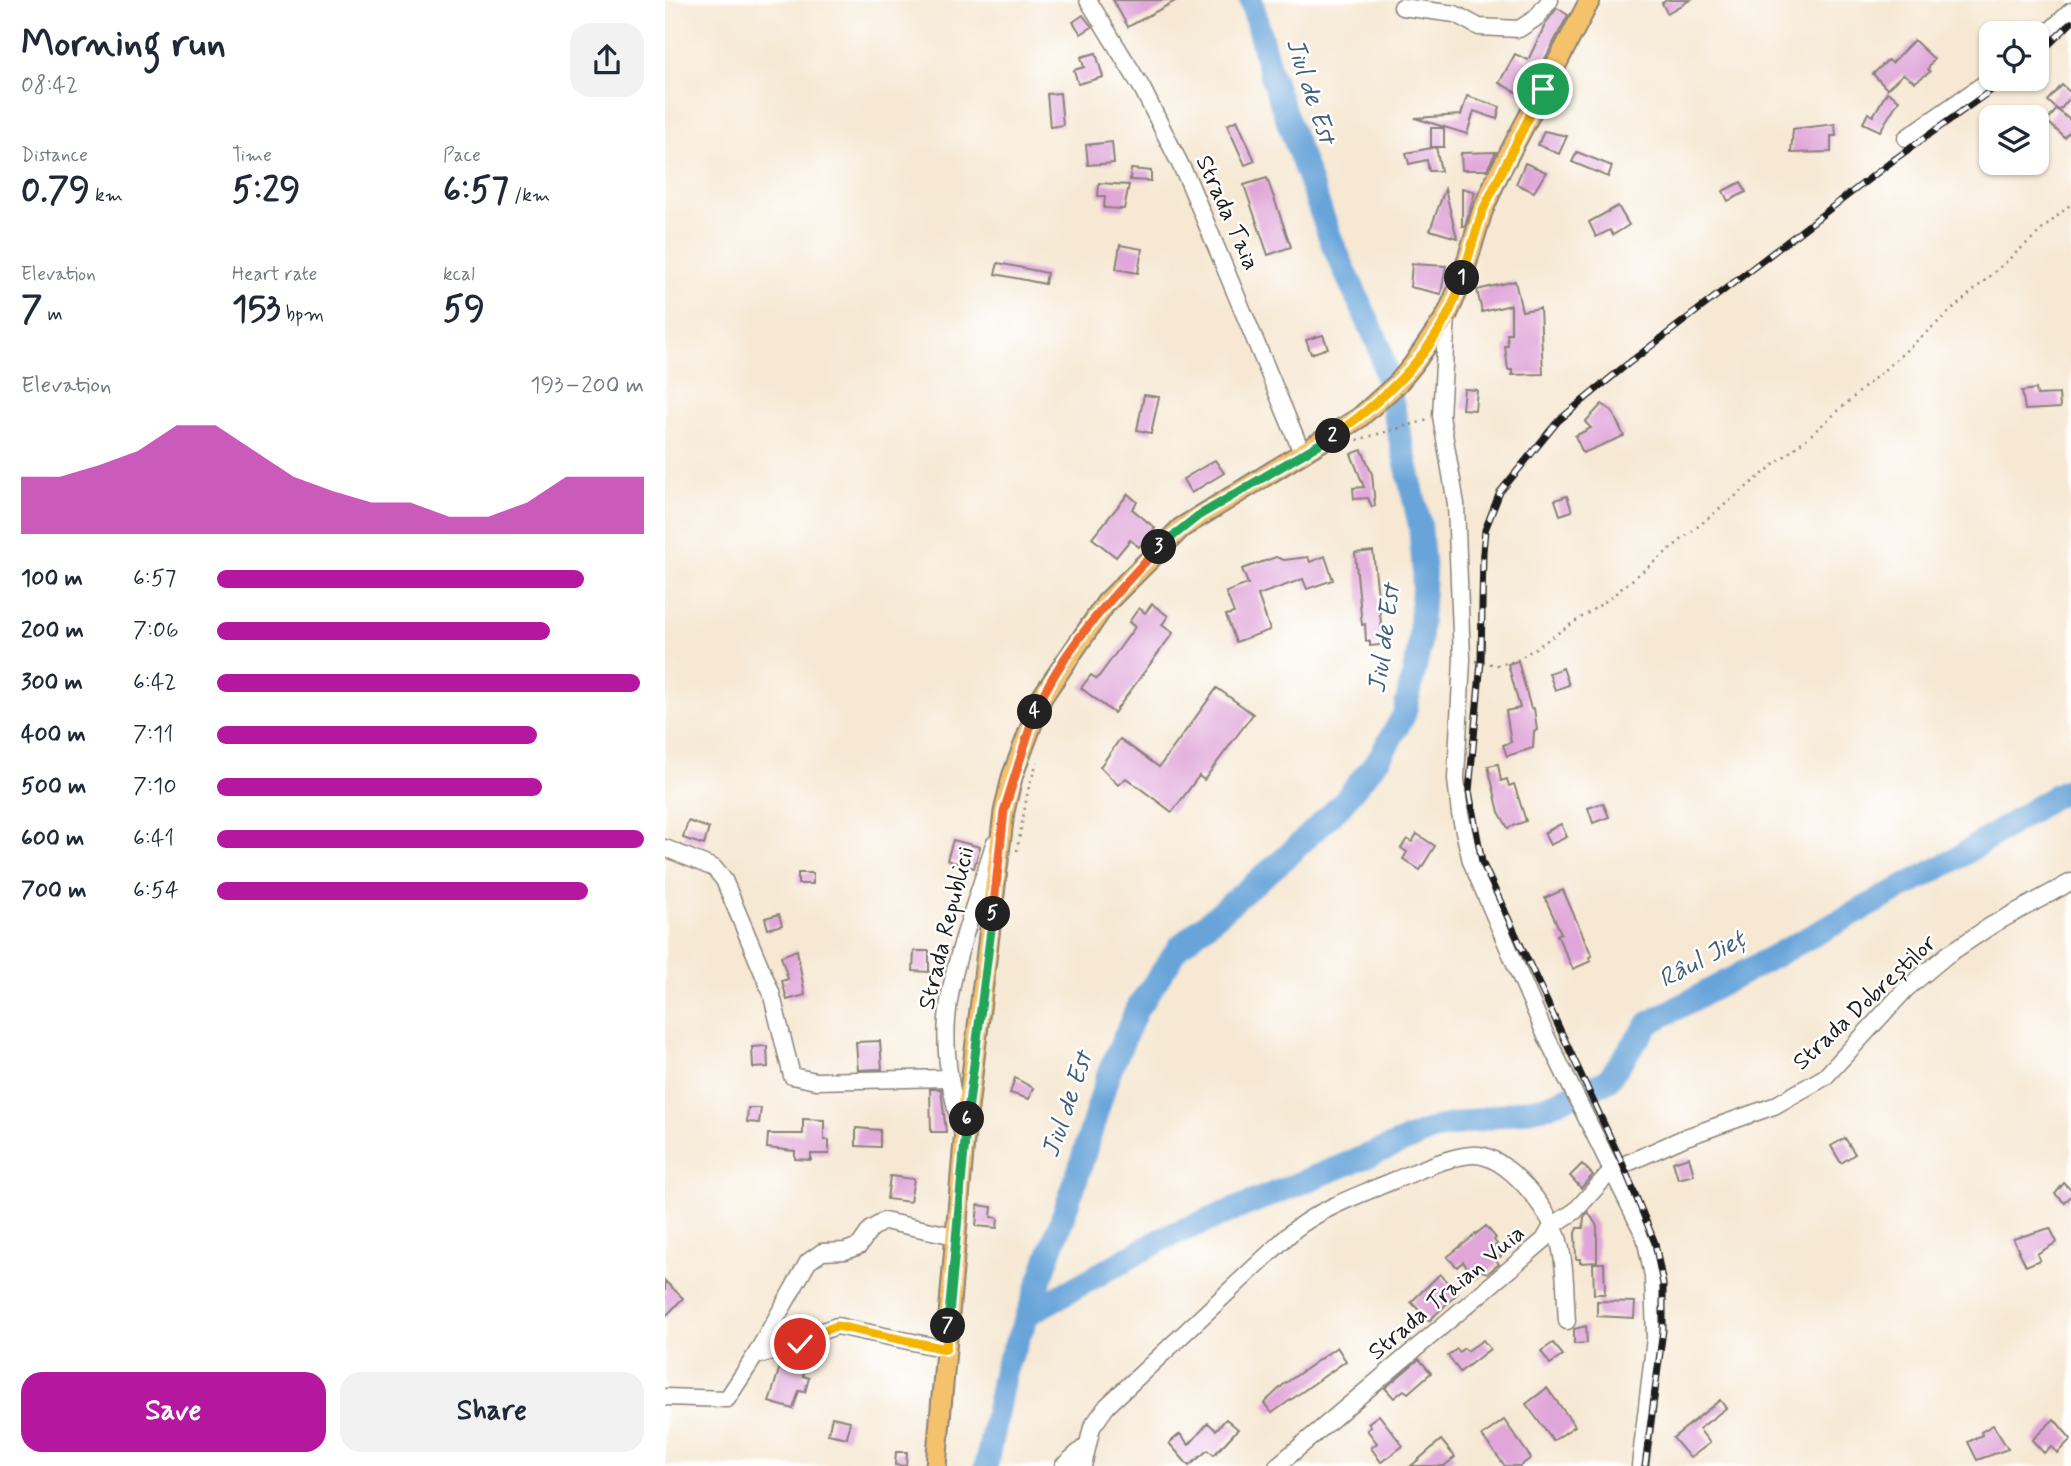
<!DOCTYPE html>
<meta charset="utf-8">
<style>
body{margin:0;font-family:Mynerve,sans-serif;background:#f2f2f3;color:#1f2937;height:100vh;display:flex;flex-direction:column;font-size:26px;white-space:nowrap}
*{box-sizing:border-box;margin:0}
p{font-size:23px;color:#747a83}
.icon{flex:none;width:38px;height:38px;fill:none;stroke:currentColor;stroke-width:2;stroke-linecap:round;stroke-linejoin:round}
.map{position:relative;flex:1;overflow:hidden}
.details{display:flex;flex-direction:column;background:#fff;width:665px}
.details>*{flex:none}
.fabs{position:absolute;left:1314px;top:21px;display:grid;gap:14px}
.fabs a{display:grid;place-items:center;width:70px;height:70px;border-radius:14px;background:#fff;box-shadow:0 2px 5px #0004;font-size:35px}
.pin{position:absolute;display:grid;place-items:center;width:60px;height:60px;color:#fff;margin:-30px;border:4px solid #fff;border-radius:50%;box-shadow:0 2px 7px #0007}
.km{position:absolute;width:35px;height:35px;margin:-18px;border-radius:50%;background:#222;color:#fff;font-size:19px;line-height:35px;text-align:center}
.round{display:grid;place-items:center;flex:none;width:74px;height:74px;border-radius:21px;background:#f2f2f3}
.overview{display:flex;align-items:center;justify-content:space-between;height:119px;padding:0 21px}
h1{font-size:38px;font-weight:800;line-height:52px}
.stats{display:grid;grid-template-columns:repeat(3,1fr);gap:10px;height:119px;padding:7px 21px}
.stats div{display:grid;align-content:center}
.stats b{font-size:35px;font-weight:800}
.stats small{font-size:19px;font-weight:400}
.stats p{font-size:19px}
.chart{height:196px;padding:14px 21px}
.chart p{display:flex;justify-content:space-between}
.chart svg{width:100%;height:126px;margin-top:7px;fill:#b5179e;opacity:.7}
.action{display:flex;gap:14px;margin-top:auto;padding:14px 21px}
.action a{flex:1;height:80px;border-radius:21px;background:#b5179e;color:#fff;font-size:28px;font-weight:800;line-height:80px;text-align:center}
.action a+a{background:#f2f2f3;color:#1f2937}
ul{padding:0 21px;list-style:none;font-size:23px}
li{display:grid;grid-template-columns:112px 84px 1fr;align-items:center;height:52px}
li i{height:18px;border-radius:9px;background:#b5179e}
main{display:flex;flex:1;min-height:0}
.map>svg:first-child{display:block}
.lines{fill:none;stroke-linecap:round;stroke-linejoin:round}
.river{stroke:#68a4d9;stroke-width:24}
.building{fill:#e0a6d9}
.minor-casing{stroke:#898278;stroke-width:19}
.major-casing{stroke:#898278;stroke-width:23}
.path{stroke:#898278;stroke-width:2.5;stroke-dasharray:2 5;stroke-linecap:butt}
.minor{stroke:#fff;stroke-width:16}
.major{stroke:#f5c16b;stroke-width:19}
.rail-casing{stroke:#1c1c1c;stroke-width:7}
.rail{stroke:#fff;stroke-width:4.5;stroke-dasharray:13;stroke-linecap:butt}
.split-1-casing{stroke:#fff;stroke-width:14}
.split-2-casing{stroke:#fff;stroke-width:14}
.split-3-casing{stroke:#fff;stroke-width:14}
.split-4-casing{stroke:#fff;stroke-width:14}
.split-5-casing{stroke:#fff;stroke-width:14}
.split-6-casing{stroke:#fff;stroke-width:14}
.split-7-casing{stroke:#fff;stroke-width:14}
.split-8-casing{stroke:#fff;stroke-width:14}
.split-1{stroke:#f5b400;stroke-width:9}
.split-2{stroke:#f5b400;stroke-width:9}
.split-3{stroke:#22a559;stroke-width:9}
.split-4{stroke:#f0652b;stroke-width:9}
.split-5{stroke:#f0652b;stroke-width:9}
.split-6{stroke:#22a559;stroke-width:9}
.split-7{stroke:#22a559;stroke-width:9}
.split-8{stroke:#f5b400;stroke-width:9}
.labels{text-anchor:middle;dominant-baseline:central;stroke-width:5;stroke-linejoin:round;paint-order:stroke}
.street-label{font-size:24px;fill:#1c1c1c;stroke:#fff}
.water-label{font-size:26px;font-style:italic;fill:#42607a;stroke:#fff}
</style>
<main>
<section class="details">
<div class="overview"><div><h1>Morning run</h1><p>08:42</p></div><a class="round"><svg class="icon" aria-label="share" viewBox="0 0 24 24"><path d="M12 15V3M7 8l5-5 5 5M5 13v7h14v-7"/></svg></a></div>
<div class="stats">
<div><p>Distance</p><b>0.79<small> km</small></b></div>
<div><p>Time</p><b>5:29</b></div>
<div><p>Pace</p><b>6:57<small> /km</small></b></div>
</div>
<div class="stats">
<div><p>Elevation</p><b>7<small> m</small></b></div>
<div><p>Heart rate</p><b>153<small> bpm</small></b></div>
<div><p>kcal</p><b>59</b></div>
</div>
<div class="chart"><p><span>Elevation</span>193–200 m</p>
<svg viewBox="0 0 160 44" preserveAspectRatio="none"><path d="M0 44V24L10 24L20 20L30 15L40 6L50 6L60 15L70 24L80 29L90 33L100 33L110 38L120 38L130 33L140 24L150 24L160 24V44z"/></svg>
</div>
<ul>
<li><b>100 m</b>6:57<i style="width:86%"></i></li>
<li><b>200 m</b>7:06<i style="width:78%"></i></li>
<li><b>300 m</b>6:42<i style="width:99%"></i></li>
<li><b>400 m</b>7:11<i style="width:75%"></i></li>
<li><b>500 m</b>7:10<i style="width:76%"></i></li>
<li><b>600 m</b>6:41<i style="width:100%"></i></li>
<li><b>700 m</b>6:54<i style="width:87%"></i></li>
</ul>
<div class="action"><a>Save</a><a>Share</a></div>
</section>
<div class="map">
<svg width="1406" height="1466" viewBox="0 0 1406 1466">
<rect width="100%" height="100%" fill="#fff"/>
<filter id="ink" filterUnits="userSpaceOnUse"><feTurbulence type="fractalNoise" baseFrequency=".0143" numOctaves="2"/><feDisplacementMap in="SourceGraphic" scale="14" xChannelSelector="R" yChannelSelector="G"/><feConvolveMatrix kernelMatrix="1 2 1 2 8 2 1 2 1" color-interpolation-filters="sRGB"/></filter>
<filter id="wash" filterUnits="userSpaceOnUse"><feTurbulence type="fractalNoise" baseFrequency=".00686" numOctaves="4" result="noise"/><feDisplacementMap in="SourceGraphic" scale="28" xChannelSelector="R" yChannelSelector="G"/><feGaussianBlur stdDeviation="1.57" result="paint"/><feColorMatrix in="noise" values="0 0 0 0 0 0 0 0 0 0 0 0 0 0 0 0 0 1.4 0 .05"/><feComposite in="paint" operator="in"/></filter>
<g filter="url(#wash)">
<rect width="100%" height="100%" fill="#f6e8d3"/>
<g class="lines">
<g class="river">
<polyline points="363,1314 412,1177 443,1075 472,1009 514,947 619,859 676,805 715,757 739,715 754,650 759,573 755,525 714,345 668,245 605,72 586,0"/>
<polyline points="321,1466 340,1370 363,1314 501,1237 697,1158 772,1128 882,1106 942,1081 984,1023 1289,860 1391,795 1406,789"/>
</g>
</g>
<g id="blocks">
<g class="building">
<polygon points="448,0 512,0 463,27"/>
<polygon points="1002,0 1025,0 1002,13 997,3"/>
<polygon points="892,8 903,15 860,97 834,83 850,54 863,60 881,23"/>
<polygon points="418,15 427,27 416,34 408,22"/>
<polygon points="1249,40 1269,59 1263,69 1265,72 1250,82 1238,74 1222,89 1208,74 1223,60 1227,63"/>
<polygon points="431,53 438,77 413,84 409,70 419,67 416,57"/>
<polygon points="1397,85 1406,93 1406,97 1394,111 1383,101"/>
<polygon points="1222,92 1234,100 1215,131 1198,123 1203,113 1208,116"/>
<polygon points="395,93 398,125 385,127 382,94"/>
<polygon points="802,96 835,107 832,119 809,111 802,134 750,118 796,115"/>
<polygon points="1392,109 1406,121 1406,131 1400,138 1382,121"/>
<polygon points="572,120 590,161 580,165 562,125"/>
<polygon points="1170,124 1171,136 1166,136 1166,152 1126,153 1128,129"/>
<rect x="766" y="128" width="13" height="19"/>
<polygon points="879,131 902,136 894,154 873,145"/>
<polygon points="447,142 449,163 423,165 421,145"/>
<polygon points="771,147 776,171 764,171 762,160 744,164 741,153"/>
<polygon points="831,152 822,170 797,170 796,153"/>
<polygon points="912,152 947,166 943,177 907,162"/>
<polygon points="860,163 881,172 869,192 851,184"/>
<polygon points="466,169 486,171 486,181 465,180"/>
<polygon points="602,178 626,247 603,255 579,185"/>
<polygon points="1076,182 1081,192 1063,201 1058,191"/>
<polygon points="434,183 464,185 459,209 439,208 440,196 433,196"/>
<polygon points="797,188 810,192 800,226 797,226"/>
<polygon points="780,189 792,238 765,230"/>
<polygon points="953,206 964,225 948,235 945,230 931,237 924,222"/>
<polygon points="455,245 477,249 473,273 451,269"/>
<polygon points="333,263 382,273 380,284 330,274"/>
<polygon points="747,264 781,266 776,294 745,287"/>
<polygon points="850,281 857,311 875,308 878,374 847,375 847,370 843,370 840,346 843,346 842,334 846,334 846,305 817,312 812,290"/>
<polygon points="658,335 663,348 646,354 641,340"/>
<polygon points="799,389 812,390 810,410 797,409"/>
<polygon points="1371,389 1372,395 1394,394 1395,408 1360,410 1357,391"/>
<polygon points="479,395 494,397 486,433 472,430"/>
<polygon points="937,404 947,411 959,436 918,453 910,436 926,428 920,422"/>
<polygon points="697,450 707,474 710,506 707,507 703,498 689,499 688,488 699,487 686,454"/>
<polygon points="550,460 559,473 526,493 518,479"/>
<polygon points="463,494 472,502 467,509 490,528 474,547 465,540 451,557 427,538"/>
<polygon points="902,496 907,511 895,515 890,500"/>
<polygon points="708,551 717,632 724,631 725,644 705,646 705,641 701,641 700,624 697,625 690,553"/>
<polygon points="660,556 668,580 642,589 638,579 593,595 605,630 571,642 561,615 569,613 561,592 583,584 577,569 611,557 619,560 643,557 645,562"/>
<polygon points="487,604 503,616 497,625 508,633 449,713 416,688 426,675 432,679 470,627 464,622 474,608 480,613"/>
<polygon points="853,661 866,709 869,708 872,730 869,731 868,748 842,756 838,745 846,742 841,711 855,708 843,664"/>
<polygon points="898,668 904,685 890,690 884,673"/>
<polygon points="552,688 588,714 539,780 534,776 507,812 461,778 453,785 435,767 455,739 494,767"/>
<polygon points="833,764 836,781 842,779 844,786 849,784 861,821 843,828 834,812 823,766"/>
<polygon points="938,803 944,817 928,823 923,808"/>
<polygon points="23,821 44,828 39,845 18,838"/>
<polygon points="896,824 902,837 885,845 879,833"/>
<polygon points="752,834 770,846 755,870 738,859 742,852 736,848 742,839 747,842"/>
<polygon points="288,840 315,847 309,868 282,860"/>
<rect x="133" y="873" width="15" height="11"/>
<polygon points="898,890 927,956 924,957 926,961 908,969 892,935 896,933 880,898"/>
<polygon points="114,914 117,925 103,929 100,918"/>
<polygon points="132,950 140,995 122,1000 117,981 123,979 116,956"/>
<polygon points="249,951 264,951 264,972 248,971"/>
<polygon points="215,1041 217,1069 193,1070 191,1042"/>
<polygon points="102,1046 103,1067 88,1068 87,1047"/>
<polygon points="350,1078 368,1088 364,1099 345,1093"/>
<polygon points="265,1089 276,1089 281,1132 266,1132"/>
<polygon points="83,1108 96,1108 94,1123 82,1122"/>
<polygon points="138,1119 159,1120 159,1140 164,1140 164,1154 146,1154 146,1160 130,1159 130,1151 102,1148 103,1134 138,1134"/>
<polygon points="191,1128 215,1130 215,1147 191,1146"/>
<polygon points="1180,1138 1190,1154 1176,1163 1166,1146"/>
<polygon points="1024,1157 1029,1175 1013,1179 1008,1162"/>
<polygon points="917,1164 928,1175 916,1188 905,1176"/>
<polygon points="225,1176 249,1179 245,1202 222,1199"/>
<polygon points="1399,1183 1406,1190 1406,1196 1400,1203 1390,1194"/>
<polygon points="313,1205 327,1207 326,1217 333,1218 332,1228 311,1226"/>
<polygon points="923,1212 932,1226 932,1262 915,1263 915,1259 911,1259 910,1233 912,1228 918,1228 919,1217"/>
<polygon points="821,1226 831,1238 829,1240 832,1244 829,1247 836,1256 831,1260 834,1264 823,1273 816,1271 809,1276 798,1262 792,1267 782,1257"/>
<polygon points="1385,1228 1392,1242 1372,1254 1375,1260 1361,1266 1348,1239"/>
<polygon points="928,1263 939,1263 940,1294 929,1294"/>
<polygon points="775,1274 793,1293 764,1321 746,1302"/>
<polygon points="0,1281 18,1298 0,1317"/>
<polygon points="932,1301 970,1302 969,1318 932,1316"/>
<polygon points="921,1326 922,1343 909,1344 909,1329"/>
<polygon points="818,1340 825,1349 795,1372 783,1356 792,1349 794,1352 799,1348 802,1351"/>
<polygon points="888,1343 898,1355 885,1364 876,1351"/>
<polygon points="672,1347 681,1361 607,1413 599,1403 618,1385"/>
<polygon points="129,1356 143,1361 138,1376 144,1378 140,1392 134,1391 128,1409 104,1402 117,1360"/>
<polygon points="754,1359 766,1373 743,1393 739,1390 729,1398 720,1388"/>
<polygon points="882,1388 910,1426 888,1441 861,1404"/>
<polygon points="1055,1400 1061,1408 1034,1429 1045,1443 1025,1458 1008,1438"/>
<polygon points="714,1415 738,1446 716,1462 706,1448 712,1443 702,1430 706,1427 703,1423"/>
<polygon points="167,1417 185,1421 182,1438 163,1434"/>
<polygon points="561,1419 573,1429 549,1455 543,1450 524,1466 504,1443 515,1434 524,1445 543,1423 551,1430"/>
<polygon points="1389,1419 1406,1439 1392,1453 1386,1446 1379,1453 1367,1440"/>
<polygon points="839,1420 866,1458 855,1466 840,1466 817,1436"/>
<polygon points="1328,1425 1343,1449 1312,1460 1303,1442 1317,1435 1316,1432"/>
<polygon points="776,1440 790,1457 779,1466 746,1466"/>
<polygon points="231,1452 242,1452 241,1466 230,1465"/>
</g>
</g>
</g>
<g filter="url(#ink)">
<use href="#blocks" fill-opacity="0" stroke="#898278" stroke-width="2"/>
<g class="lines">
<defs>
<g id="minor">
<polyline points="423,0 477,88 524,182 638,455"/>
<polyline points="737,7 790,14 814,27 854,29 871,18 885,0"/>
<polyline points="1372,43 1406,11"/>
<polyline points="1241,138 1326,79"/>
<polyline points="782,315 776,416 791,504 797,659 791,779 795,814 806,861 881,1036 980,1237 988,1276 990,1338 975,1466"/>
<polyline points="0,848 49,868 59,880 106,992 127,1076 151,1081 284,1078"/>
<path d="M298 1135C287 1097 279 1059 282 1019 286 963 313 898 329 844"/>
<polyline points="90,1356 135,1344 154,1332 172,1326 281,1349"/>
<polyline points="0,1397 62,1399 90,1356 143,1262 157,1252 180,1251 194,1246 206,1229 219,1221 290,1236"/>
<polyline points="398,1466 421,1446"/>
<path d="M418 1466 427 1427 442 1406 629 1230C658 1207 697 1194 730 1180 754 1171 781 1157 807 1155 840 1152 886 1211 894 1241 901 1266 900 1295 902 1321"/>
<polyline points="612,1466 879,1240 887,1226 910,1211 947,1170 1021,1137 1109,1106 1160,1077 1241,989 1282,955 1327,925 1406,882"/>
</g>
<polyline id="major" points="271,1466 299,1141 339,812 347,777 377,697 441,603 516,528 694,418 733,383 748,365 782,315 795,285 817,212 833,175 925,0"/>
</defs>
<use href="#minor" class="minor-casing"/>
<use href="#major" class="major-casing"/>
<g class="path">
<polyline points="692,440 763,420"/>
<polyline points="811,661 832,665 851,661 941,601 1147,434 1406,204"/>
<polyline points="352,851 363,790 372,762"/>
</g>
<use href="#minor" class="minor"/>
<use href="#major" class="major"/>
<defs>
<g id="rail">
<polyline points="1372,56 1406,23"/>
<polyline points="980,1466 998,1330 998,1284 990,1243 958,1165 817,862 804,791 816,662 818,552 820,530 835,492 893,421 960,366 1230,159 1342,79"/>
</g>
</defs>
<use href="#rail" class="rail-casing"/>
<use href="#rail" class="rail"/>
</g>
</g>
<g class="lines" filter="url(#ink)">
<defs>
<polyline id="split-1" points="797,278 817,212 878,89"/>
<path id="split-2" d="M668 436C722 398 779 344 797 278"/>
<polyline id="split-3" points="494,547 533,516 668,436"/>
<path id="split-4" d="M370 712C398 648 447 597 494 547"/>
<polyline id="split-5" points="328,914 339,811 370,712"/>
<polyline id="split-6" points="302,1119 328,914"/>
<polyline id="split-7" points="283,1326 302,1119"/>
<polyline id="split-8" points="135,1344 154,1332 172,1326 281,1349 283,1326"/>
</defs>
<use href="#split-1" class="split-1-casing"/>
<use href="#split-2" class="split-2-casing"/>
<use href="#split-3" class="split-3-casing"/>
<use href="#split-4" class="split-4-casing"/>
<use href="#split-5" class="split-5-casing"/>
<use href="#split-6" class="split-6-casing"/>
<use href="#split-7" class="split-7-casing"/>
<use href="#split-8" class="split-8-casing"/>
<use href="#split-1" class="split-1"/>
<use href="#split-2" class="split-2"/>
<use href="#split-3" class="split-3"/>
<use href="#split-4" class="split-4"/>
<use href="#split-5" class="split-5"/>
<use href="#split-6" class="split-6"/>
<use href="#split-7" class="split-7"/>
<use href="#split-8" class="split-8"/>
</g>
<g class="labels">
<g class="street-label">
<text transform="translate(562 213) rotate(66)">Strada Taia</text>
<text transform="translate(282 928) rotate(-76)">Strada Republicii</text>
<text transform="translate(1200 1003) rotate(-43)">Strada Dobreștilor</text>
<text transform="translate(782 1293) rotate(-40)">Strada Traian Vuia</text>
</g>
<g class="water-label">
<text transform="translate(645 91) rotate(72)">Jiul de Est</text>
<text transform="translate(720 639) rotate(-82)">Jiul de Est</text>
<text transform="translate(1037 960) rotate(-28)">Râul Jieț</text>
<text transform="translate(403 1105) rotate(-71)">Jiul de Est</text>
</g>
</g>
</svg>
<div class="fabs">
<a><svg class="icon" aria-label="locate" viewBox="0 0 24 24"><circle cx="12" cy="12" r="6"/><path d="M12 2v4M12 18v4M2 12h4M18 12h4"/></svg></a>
<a><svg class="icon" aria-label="layers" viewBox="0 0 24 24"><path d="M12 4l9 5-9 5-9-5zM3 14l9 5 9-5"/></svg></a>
</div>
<div class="pin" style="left:878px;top:89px;background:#1e9e55"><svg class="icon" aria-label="arrive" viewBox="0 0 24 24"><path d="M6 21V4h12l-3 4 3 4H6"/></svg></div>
<div class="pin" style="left:135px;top:1344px;background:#d93025"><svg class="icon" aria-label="check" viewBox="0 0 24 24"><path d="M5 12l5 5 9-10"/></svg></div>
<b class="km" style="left:797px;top:278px">1</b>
<b class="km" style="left:668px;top:436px">2</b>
<b class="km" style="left:494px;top:547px">3</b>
<b class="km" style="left:370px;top:712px">4</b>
<b class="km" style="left:328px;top:914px">5</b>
<b class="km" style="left:302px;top:1119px">6</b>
<b class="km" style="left:283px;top:1326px">7</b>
</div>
</main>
